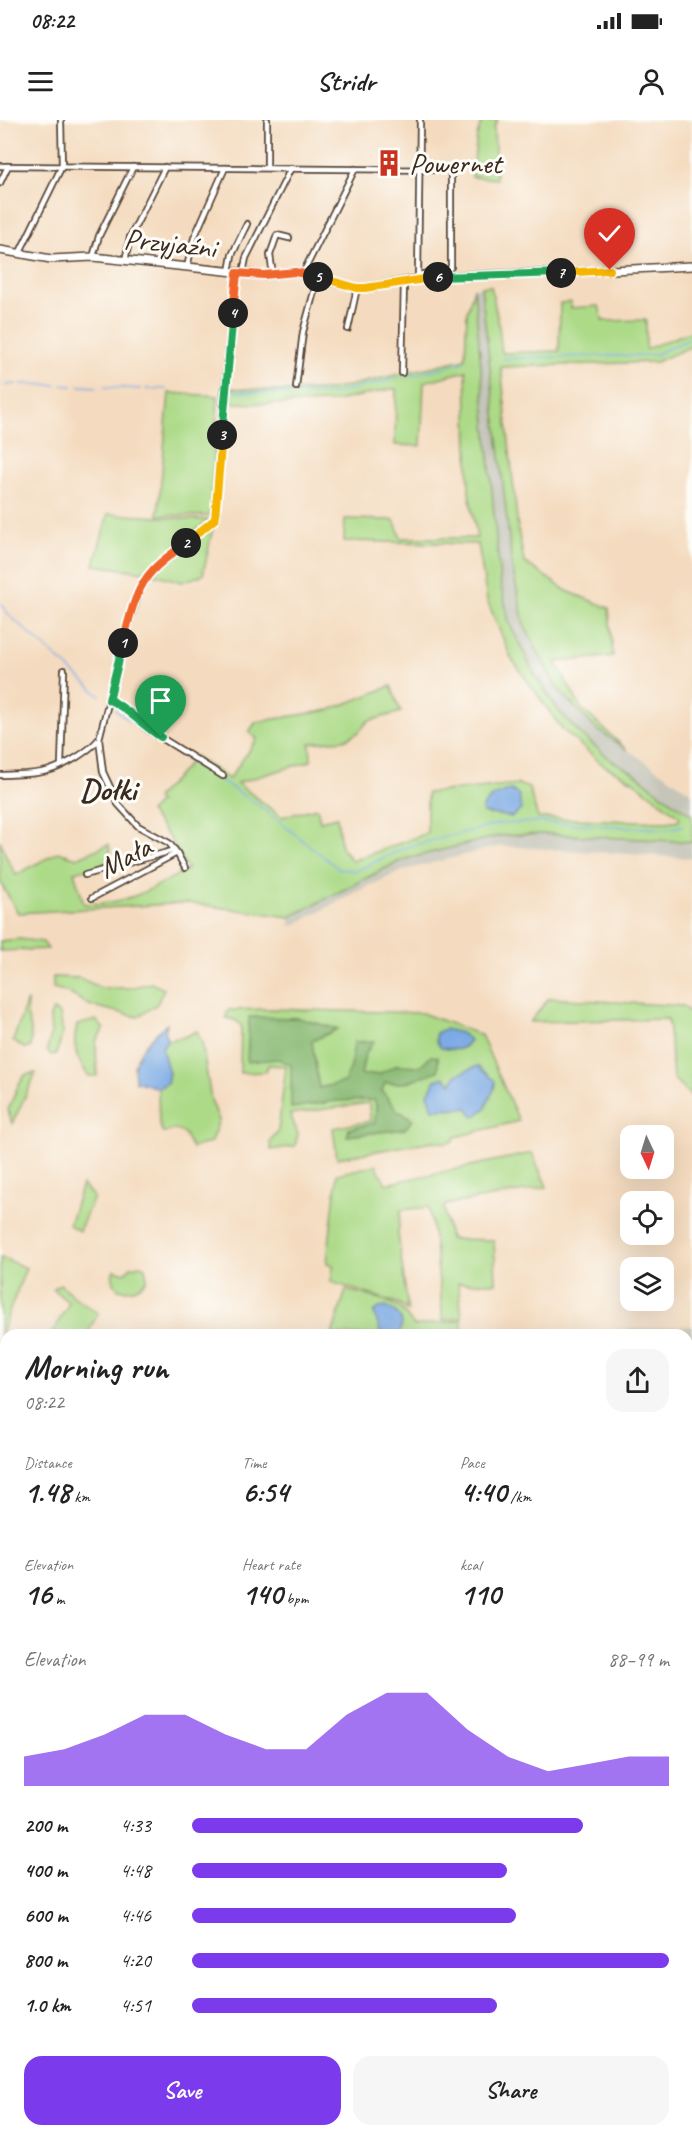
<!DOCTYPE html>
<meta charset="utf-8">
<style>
body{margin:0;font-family:Caveat,sans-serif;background:#f6f6f6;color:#222;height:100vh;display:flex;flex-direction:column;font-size:22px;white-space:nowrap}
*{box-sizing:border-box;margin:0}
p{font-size:20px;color:#767676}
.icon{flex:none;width:33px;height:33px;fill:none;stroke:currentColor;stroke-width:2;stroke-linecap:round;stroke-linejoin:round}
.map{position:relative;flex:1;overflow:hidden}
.sheet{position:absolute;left:0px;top:1209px;width:693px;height:808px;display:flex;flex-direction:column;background:#fff;border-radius:18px 18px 0 0;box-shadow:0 6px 24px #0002}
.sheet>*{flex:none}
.needle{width:39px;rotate:176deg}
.fabs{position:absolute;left:620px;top:1005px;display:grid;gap:12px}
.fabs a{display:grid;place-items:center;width:54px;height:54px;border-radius:12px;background:#fff;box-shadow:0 6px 24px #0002;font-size:30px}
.pin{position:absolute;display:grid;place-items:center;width:51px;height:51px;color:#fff;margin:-62px -26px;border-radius:50% 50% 50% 0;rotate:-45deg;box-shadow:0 0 6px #0007}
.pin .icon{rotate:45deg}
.km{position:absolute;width:30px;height:30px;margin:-15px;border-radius:50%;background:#222;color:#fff;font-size:16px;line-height:30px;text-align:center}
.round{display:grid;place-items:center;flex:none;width:63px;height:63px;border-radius:18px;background:#f6f6f6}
.summary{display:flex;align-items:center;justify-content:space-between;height:102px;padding:0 24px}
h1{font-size:33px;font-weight:700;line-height:45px}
.stats{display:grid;grid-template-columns:repeat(3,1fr);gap:9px;height:102px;padding:6px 24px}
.stats div{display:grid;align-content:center}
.stats b{font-size:30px;font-weight:700}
.stats small{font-size:16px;font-weight:400}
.stats p{font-size:16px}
.chart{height:168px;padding:12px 24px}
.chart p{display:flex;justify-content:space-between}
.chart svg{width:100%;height:108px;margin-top:6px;fill:#7c3aed;opacity:.7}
.action{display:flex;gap:12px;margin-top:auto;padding:12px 24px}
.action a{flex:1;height:69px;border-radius:18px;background:#7c3aed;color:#fff;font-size:24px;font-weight:700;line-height:69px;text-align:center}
.action a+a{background:#f6f6f6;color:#222}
ul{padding:0 24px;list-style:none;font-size:20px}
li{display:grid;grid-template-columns:96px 72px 1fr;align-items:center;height:45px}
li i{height:15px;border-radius:8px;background:#7c3aed}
.status{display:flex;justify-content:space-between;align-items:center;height:42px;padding:0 30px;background:#fff;direction:ltr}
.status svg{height:16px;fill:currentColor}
header{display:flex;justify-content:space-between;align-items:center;height:78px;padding:0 24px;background:#fff;font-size:27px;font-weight:700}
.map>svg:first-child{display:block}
.industrial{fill:#c5c5b9}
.green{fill:#acda87;stroke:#748252;stroke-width:1.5}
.forest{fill:#89ba74;stroke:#627249;stroke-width:1.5}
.water{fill:#7baae4;stroke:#5b6a81;stroke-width:1.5}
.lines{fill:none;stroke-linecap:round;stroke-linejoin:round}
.stream{stroke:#7baae4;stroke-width:1.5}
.river{stroke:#7baae4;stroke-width:8}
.street-casing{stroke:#574536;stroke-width:8}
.secondary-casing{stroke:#574536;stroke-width:10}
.street{stroke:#fff;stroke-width:4.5}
.secondary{stroke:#fff;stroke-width:7}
.split-1-casing{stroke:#fff;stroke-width:12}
.split-2-casing{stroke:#fff;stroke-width:12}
.split-3-casing{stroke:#fff;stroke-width:12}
.split-4-casing{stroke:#fff;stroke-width:12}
.split-5-casing{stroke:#fff;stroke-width:12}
.split-6-casing{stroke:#fff;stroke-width:12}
.split-7-casing{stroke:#fff;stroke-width:12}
.split-8-casing{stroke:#fff;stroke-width:12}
.split-1{stroke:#22a559;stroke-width:8}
.split-2{stroke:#f0652b;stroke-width:8}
.split-3{stroke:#f5b400;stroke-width:8}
.split-4{stroke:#22a559;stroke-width:8}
.split-5{stroke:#f0652b;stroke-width:8}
.split-6{stroke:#f5b400;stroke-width:8}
.split-7{stroke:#22a559;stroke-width:8}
.split-8{stroke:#f5b400;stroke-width:8}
.labels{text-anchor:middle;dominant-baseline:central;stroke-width:6;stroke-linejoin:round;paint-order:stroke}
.poi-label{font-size:30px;fill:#3b2a1e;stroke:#fdfcf7;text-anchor:start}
.street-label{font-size:30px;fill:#3b2a1e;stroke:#fdfcf7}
.neighbourhood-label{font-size:32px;font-weight:bold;fill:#3b2a1e;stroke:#fdfcf7}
</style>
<div class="status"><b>08:22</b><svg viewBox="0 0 49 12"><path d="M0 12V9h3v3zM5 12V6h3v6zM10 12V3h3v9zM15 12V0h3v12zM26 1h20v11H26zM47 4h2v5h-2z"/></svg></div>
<header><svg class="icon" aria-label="menu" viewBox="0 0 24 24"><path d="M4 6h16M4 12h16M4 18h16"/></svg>Stridr<svg class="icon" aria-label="person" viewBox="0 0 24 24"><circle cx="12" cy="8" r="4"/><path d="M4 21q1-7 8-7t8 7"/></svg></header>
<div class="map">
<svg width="692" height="2017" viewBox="0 0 692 2017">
<rect width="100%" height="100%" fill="#fdfcf7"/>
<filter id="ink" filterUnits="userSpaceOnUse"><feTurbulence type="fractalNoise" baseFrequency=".0167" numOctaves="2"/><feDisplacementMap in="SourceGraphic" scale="12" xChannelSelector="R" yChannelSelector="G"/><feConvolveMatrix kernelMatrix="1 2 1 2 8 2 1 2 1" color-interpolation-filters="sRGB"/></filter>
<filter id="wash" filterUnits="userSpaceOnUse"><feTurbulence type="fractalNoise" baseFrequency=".008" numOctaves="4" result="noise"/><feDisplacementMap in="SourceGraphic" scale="24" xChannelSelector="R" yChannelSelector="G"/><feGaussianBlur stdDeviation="1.35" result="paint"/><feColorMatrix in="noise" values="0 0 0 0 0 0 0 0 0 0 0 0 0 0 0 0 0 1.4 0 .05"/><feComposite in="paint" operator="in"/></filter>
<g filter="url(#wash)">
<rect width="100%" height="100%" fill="#f4dbbf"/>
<g class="industrial">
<polygon points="481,167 512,446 524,505 594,607 692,673 692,695 668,679 633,652 611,640 581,614 558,590 533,552 509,502 500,461 474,168"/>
<polygon points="546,714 692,722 692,738 500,726 404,750 362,769 290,807 290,797 402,740 499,716"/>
<polygon points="692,1206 692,1325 687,1325 687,1215 610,1215 609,1210"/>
</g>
<g class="green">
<polygon points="482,0 498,0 494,7 496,59 472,57 477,16"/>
<polygon points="491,166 499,206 502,233 559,231 560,183 571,182 571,188 599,186 603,201 646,200 646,229 692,211 692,226 656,242 501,247 518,409 524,442 567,471 609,488 613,536 556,542 581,588 627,630 594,607 557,568 524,505 512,446 481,167"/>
<path d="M474 168 500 461 509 502 533 552 558 590 581 614 611 640 633 652 668 679 692 695V722L546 714 499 716 402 740 290 797 188 783 18 793 0 762V720L6 736 16 755 58 732 77 738 109 724 112 743 74 752 84 784C127 785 152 769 188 749L171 720 149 692 159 682 156 678 178 656 195 636 229 659 257 619 249 612 256 602 330 590 391 566 401 592 368 601 358 613 344 620 310 623 311 641 237 663 282 697 317 688 320 701 337 697 341 727 352 741 427 713V673L518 664 529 668 538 698 666 702 679 700V696L633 661 603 645 562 609 511 538 487 480 478 424 344 421 345 399 394 400 401 418H477L469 373 466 251 424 262 421 326 395 325 396 269H391L332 282 279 284 227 283 228 268 281 271 331 270 465 239 467 192Z"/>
<polygon points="169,273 218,276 210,396 158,395"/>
<polygon points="108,394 208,400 208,401 145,452 94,445"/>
<polygon points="214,402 203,455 182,462 153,454"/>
<polygon points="19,819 43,822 48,829 0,831 0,821"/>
<polygon points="53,857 80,858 101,868 129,868 151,863 164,869 157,884 138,897 89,885 67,872 53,868"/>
<polygon points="549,878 683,886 692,895 692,977 673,958 668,899 530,902"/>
<polygon points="27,880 27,895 31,910 31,927 24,928 13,921"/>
<polygon points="269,889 422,893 481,915 519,1001 455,1017 454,1021 447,1023 433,1021 337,1038 333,1008 370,1001 369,983 290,994 298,1014 295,1026 271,1030 270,1021 278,1011 286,946 268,945 266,952 240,953 241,905 235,900 226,898 228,890"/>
<polygon points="53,890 60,894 63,913 56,934 51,935 47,931 51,913 50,897"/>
<path d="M96 900 104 909 96 921 97 956H89C76 940 72 926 77 905Z"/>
<polygon points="197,911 202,923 211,980 219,1000 211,1022 192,1028 184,1013 176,1009 163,1013 159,1003 158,968 167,963 162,928 167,920 184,917"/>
<polygon points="36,953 12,1004 8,990 18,966 25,955"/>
<polygon points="532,1033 547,1067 445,1085 444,1088 450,1119 494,1120 496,1163 458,1163 462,1198 443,1200 435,1124 429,1087 401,1090 398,1114 408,1191 400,1184 331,1162 333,1145 327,1143 337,1054 376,1045 386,1064"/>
<polygon points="82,1065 94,1077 79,1111 69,1105"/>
<polygon points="0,1137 26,1148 0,1216"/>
<path d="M140 1145 145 1147 147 1159C139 1170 130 1171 118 1169 114 1162 110 1157 114 1150L125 1153 131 1147Z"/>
<polygon points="60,1164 73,1176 98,1193 87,1215 51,1215 69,1183 53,1169"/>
<polygon points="346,1170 381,1179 400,1187 414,1206 462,1200 462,1215 332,1215"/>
<polygon points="0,1400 6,1404 6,1656 4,1656 6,1637 0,1637"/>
<polygon points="0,1764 6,1765 6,2012 667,2012 667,2017 0,2017"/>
</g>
<polygon class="forest" points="249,897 298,898 338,909 312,921 319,968 344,962 351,947 354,922 374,921 365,934 361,955 379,954 397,945 421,946 431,936 438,937 438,951 404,963 385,963 382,971 398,991 413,999 405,1009 347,1016 349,1009 375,1003 376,985 374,980 336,981 291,988 291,945 278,939 247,942"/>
<g class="water">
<path d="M511 670 519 675 521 690 512 697 483 693V687C489 677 500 672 511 670Z"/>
<path d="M167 904 165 912 167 920 162 928 169 953 167 963 158 968 135 961C135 957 134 951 134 947 137 931 155 913 167 904Z"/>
<path d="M445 909 461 913 470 920C463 932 454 930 441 928L436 921V913Z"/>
<path d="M477 946 495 961C495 974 488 976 486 988L474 997 467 988 433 989 428 974 435 960 444 957 451 963 456 955Z"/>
<path d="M386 1187C401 1192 405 1202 399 1215H381L374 1192 379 1188Z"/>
</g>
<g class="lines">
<g class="stream">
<polyline points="503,238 654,235 692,218"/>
<polyline points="405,257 464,242"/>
<polyline points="21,264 57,265"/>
<polyline points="0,265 1,265"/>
<polyline points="6,265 16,264"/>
<polyline points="62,265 72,266"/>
<polyline points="79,266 98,267"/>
<polyline points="104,267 141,269"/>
<polyline points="146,269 166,269"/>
<polyline points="234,272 333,274 398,258"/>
<polyline points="0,483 10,496 100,576"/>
<polyline points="115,589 142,611 257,684 339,749 356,751 406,727 498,704 538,702 666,709 682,706"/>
</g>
<polyline class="river" points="687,1596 692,1594"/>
</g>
</g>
<g filter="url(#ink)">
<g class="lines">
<defs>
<g id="street">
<polyline points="0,46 451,50 451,147 448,150 418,155"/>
<polyline points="267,48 267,0"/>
<polyline points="0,63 8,46"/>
<polyline points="19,134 62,46 61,0"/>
<polyline points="93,137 99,116 133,47"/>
<polyline points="125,141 130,117 165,47"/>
<polyline points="187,147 194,118 225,48"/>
<polyline points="229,152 232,135 247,104"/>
<polyline points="243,153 246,138 291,48"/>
<polyline points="303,153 355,49"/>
<polyline points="273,155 270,135 277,115 289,118"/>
<polyline points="418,157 420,0"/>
<polyline points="348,209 357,168"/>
<polyline points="402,253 404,162"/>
<polyline points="296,267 303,212 318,157"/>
<polyline points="109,580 117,584 147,609 223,656"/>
<polyline points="61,645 64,550"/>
<path d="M0 655C15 654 33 655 47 651 65 646 88 632 99 619"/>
<polyline points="185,748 177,733 169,723 138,706 118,684 103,652 99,619 127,509 142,465 154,449 215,399 224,274 237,153"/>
<polyline points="85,755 175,730"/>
<polyline points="92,778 177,733"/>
<polyline points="687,1334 692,1334"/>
<polyline points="687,1372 692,1371"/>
<polyline points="687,1518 692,1516"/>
</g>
<g id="secondary">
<polyline points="0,130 51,139 93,137 264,155 295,152 357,168 365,168 418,159 451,156 573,152 692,146"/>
<polyline points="0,1659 6,1660"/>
<polyline points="687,1699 692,1699"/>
</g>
</defs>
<use href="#street" class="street-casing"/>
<use href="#secondary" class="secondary-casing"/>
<use href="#street" class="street"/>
<use href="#secondary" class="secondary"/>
</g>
</g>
<g class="lines" filter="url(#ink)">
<defs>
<path id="split-1" d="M123 523 109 580C124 585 144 607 161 617"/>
<path id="split-2" d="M123 523C129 500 135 468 153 450 162 440 175 432 186 423"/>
<polyline id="split-3" points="186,423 215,399 222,315"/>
<polyline id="split-4" points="222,315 233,193"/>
<polyline id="split-5" points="233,193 237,153 264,155 295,152 318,157"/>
<polyline id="split-6" points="318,157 357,168 365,168 438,157"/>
<polyline id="split-7" points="438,157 561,153"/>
<polyline id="split-8" points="561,153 610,150"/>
</defs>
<use href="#split-1" class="split-1-casing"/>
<use href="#split-2" class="split-2-casing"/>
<use href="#split-3" class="split-3-casing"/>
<use href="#split-4" class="split-4-casing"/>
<use href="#split-5" class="split-5-casing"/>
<use href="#split-6" class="split-6-casing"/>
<use href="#split-7" class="split-7-casing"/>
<use href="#split-8" class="split-8-casing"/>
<use href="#split-1" class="split-1"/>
<use href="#split-2" class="split-2"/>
<use href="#split-3" class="split-3"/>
<use href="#split-4" class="split-4"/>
<use href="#split-5" class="split-5"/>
<use href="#split-6" class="split-6"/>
<use href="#split-7" class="split-7"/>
<use href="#split-8" class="split-8"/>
</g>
<defs>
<symbol id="building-bare" viewBox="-9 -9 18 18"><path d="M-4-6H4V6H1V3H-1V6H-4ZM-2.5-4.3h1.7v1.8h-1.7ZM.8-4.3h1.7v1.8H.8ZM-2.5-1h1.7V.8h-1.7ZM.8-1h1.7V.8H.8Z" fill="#c8321e" stroke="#fdfcf7" stroke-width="2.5" paint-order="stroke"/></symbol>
</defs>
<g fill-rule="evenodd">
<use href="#building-bare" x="370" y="24" width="38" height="38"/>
</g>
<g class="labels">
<g class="poi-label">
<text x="409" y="43">Powernet</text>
</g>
<g class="street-label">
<text transform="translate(170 123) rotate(6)">Przyjaźni</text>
<text transform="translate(125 737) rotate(-28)">Mała</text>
</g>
<g class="neighbourhood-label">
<text x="108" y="669">Dołki</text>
</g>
</g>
</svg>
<div class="fabs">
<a><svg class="needle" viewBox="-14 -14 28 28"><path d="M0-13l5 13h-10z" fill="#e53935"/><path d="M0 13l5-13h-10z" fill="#767676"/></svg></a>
<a><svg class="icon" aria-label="locate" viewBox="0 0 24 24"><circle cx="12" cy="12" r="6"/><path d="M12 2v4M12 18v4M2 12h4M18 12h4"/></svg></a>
<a><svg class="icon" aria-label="layers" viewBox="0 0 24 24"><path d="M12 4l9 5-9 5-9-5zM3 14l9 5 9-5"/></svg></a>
</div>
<div class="pin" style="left:161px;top:617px;background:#1e9e55"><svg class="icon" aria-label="arrive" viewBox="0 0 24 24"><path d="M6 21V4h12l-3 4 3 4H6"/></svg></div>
<div class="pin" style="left:610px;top:150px;background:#d93025"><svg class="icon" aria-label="check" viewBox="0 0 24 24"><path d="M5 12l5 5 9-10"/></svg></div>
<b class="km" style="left:123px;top:523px">1</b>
<b class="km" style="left:186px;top:423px">2</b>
<b class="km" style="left:222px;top:315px">3</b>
<b class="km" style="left:233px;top:193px">4</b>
<b class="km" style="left:318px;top:157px">5</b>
<b class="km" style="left:438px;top:157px">6</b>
<b class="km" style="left:561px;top:153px">7</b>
<section class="sheet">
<div class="summary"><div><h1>Morning run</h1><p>08:22</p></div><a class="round"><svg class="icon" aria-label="share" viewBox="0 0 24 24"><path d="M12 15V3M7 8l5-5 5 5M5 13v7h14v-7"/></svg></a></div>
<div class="stats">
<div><p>Distance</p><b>1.48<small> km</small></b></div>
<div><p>Time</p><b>6:54</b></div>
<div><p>Pace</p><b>4:40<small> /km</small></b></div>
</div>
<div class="stats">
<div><p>Elevation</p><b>16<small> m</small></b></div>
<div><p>Heart rate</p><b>140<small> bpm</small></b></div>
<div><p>kcal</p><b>110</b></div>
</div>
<div class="chart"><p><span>Elevation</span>88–99 m</p>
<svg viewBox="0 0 160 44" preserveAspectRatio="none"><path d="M0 44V32L10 29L20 23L30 15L40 15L50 23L60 29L70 29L80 15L90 6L100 6L110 21L120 32L130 38L140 35L150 32L160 32V44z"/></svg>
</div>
<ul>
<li><b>200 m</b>4:33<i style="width:82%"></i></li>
<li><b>400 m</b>4:48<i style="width:66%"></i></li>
<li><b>600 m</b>4:46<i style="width:68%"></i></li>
<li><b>800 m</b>4:20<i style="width:100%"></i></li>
<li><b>1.0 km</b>4:51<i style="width:64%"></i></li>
</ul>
<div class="action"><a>Save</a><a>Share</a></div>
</section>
</div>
